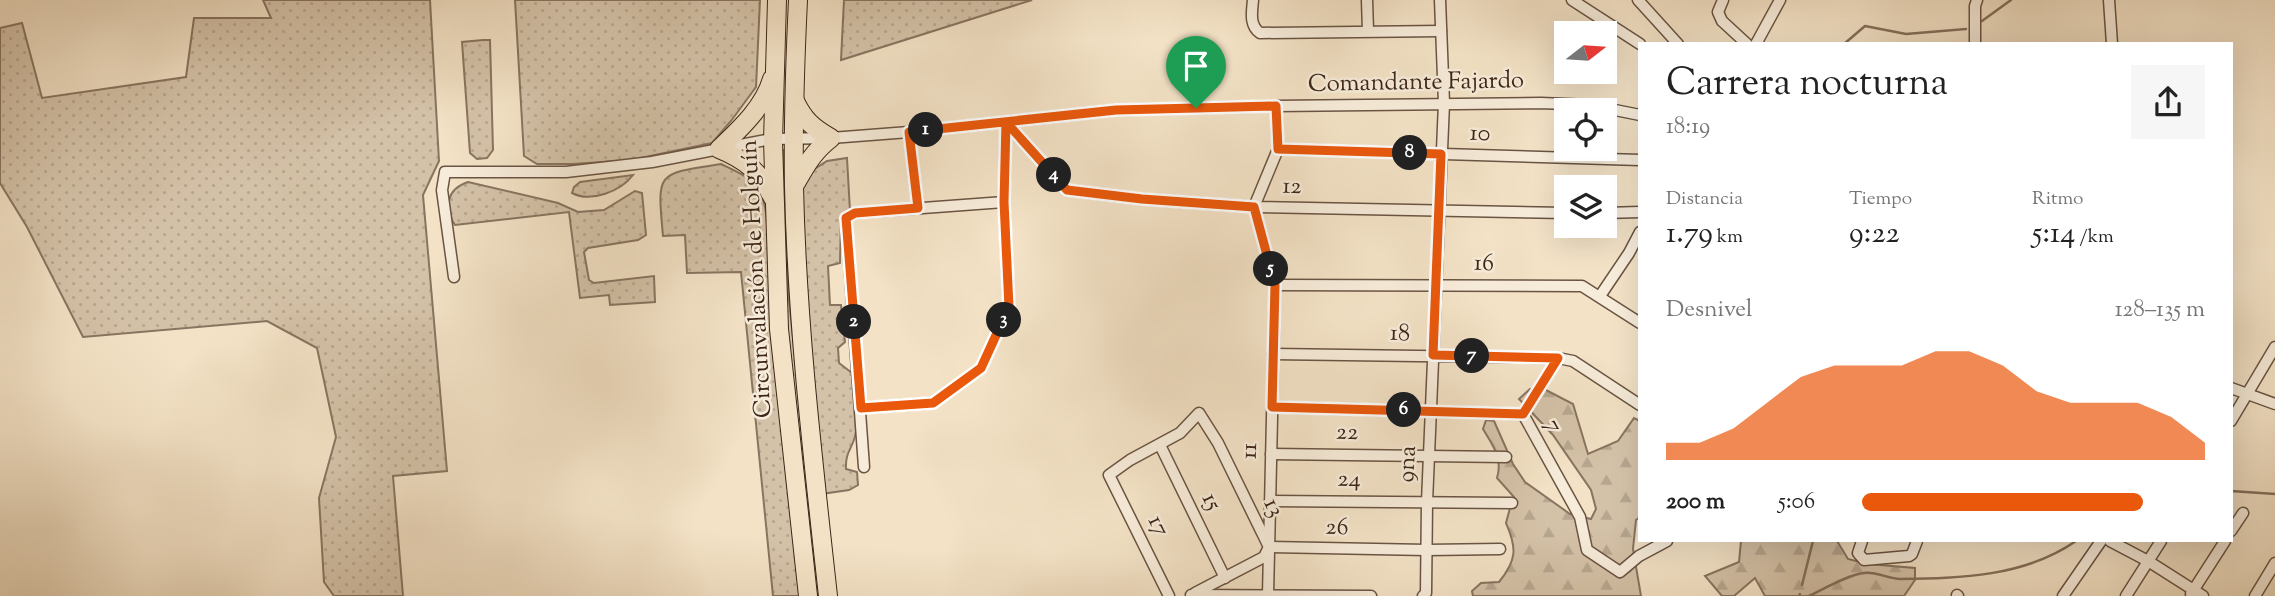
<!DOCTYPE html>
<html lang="es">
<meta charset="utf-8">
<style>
body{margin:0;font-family:"Sorts Mill Goudy",serif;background:#f6f6f6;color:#222;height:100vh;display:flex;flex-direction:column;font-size:26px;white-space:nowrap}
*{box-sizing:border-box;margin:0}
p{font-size:23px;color:#767676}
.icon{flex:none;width:38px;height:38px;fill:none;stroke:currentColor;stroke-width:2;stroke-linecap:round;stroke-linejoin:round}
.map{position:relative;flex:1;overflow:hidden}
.drawer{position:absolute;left:1638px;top:42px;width:595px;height:500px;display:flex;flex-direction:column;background:#fff;border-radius:0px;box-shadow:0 7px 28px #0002}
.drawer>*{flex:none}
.needle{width:46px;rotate:73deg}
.buttons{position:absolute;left:1554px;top:21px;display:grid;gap:14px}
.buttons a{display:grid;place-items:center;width:63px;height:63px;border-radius:0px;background:#fff;box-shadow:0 7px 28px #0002;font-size:35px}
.pin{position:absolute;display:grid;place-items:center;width:60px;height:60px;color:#fff;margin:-72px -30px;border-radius:50% 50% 50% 0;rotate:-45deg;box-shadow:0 0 7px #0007}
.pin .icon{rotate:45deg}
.km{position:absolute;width:35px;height:35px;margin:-18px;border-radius:50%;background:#222;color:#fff;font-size:19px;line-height:35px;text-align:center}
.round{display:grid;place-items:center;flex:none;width:74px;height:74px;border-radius:0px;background:#f6f6f6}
.overview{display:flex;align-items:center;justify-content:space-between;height:119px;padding:0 28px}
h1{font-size:38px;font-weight:600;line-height:52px}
.figures{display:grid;grid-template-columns:repeat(3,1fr);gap:10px;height:119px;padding:7px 28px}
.figures div{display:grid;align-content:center}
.figures b{font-size:30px;font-weight:600}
.figures small{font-size:19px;font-weight:400}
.figures p{font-size:19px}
.chart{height:196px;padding:14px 28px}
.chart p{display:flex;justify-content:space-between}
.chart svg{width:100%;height:126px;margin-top:7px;fill:#ea580c;opacity:.7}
ul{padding:0 28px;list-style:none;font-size:23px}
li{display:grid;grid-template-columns:112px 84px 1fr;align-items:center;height:52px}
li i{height:18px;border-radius:9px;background:#ea580c}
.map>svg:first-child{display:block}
.grass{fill:url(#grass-dots);stroke:#887460;stroke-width:2}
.forest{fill:url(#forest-firs);stroke:#887460;stroke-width:2}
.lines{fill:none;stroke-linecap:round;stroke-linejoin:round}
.stream{stroke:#85705c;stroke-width:2.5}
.minor-casing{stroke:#6a5443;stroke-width:13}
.highway-casing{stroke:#3d2517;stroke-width:20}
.minor{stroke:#f7ecda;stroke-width:10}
.highway{stroke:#f3e2c6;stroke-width:18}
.route-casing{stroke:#fff;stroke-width:14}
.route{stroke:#ea580c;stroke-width:9}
.labels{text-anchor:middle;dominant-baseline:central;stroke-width:5;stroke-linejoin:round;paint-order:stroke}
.street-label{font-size:24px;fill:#3d2517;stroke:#f7ecda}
</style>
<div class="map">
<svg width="2275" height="596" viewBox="0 0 2275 596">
<defs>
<pattern id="grass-dots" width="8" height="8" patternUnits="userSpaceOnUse" patternTransform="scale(1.75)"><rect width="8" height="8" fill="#d4c2a8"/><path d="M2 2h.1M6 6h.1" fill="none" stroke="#b7a790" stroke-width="1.8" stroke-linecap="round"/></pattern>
<pattern id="forest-firs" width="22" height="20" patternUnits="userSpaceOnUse" patternTransform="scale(1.75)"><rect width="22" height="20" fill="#d4c2a8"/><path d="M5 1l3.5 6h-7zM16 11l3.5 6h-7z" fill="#b7a790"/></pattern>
</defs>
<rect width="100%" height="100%" fill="#f3e2c6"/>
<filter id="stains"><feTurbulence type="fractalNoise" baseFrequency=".00286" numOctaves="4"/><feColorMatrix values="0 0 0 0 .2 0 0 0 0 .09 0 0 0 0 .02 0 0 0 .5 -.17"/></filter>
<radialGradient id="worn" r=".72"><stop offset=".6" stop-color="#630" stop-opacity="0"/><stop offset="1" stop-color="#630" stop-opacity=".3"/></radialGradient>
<g class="grass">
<polygon points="263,0 430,0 439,161 423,195 447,471 393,476 403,596 334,596 324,582 319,498 336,437 317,348 267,321 83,337 27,227 0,183 0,28 22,23 42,98 186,77 194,18 271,18"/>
<polygon points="515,0 760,0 756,87 731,121 712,143 631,160 573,164 537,164 524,156"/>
<polygon points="844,0 1032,0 841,60"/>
<polygon points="483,40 490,40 493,150 487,158 477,159 470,153 462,42"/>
<polygon points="779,150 783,150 789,300 820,596 815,596 793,394 782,269"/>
<path d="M847 158 850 211 841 216 840 263 828 266 830 305H841L845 342 838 348 839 363 852 373C853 392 857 412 856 431 854 448 845 450 846 469L857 472 858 485 849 490 821 494 800 256 802 186 813 170 827 161Z"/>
<path d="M721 164C729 168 738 172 746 177 772 194 767 233 768 260L804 596H773L741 272 687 273 685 235 663 236C657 171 656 174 721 164Z"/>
<path d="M633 175C621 191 591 203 572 193L574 187 580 182Z"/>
<path d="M468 182 558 203 578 212 604 210 635 191 642 193 646 235 638 240 588 248 584 252 589 280 594 283 654 276 655 302 610 305 609 295 580 298 569 212 455 225C443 207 447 189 468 182Z"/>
</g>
<g class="forest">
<path d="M1530 389 1546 390 1573 404 1588 454 1618 441 1634 418 1640 421V517L1636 520 1633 549 1641 596H1473L1472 591 1481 583 1499 582C1517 560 1517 548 1506 523L1510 508 1517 504 1514 497 1497 478C1503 458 1493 446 1483 429L1486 420 1494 421 1513 464 1525 482 1570 514 1591 519 1596 509 1591 490 1553 435 1519 399Z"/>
<polygon points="1741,541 1837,541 1848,559 1868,564 1915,568 1915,580 1904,596 1765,596 1755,578 1734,596 1722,596 1705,576 1739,562"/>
</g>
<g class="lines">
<g class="stream">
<polyline points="1982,21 2011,0"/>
<polyline points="1844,44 1865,26 1906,34 1966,29"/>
<polyline points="2231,491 2275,494"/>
<polyline points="1802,585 1813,541"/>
<polyline points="1799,596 1800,594"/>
<path d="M1809 596C1824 589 1847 575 1864 573 1875 571 1889 579 1900 579 1961 578 2024 577 2076 541"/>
</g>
<defs>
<g id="minor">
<path d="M1253 0C1252 12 1249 25 1260 33L1441 31"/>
<polyline points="1367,0 1368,31"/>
<polyline points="1572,0 1640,44"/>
<polyline points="1638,0 1678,44"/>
<polyline points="1723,0 1718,12 1722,21 1747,44"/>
<polyline points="2109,0 2112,44"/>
<polyline points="1756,44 1780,0"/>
<polyline points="1975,44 1975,6 1977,0"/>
<polyline points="1006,122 1067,190 1142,199 1254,207 1566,213"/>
<polyline points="909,132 918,208"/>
<polyline points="1278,149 1640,160"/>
<polyline points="1605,213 1640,212"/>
<polyline points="454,277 442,190 445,172 566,172 652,162 771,139 831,138 909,132 1116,110 1276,106 1541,103 1590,105 1640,115"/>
<polyline points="1275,285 1582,286 1640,323"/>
<polyline points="1600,296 1629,253 1640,232"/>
<polyline points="1273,354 1558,358 1573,361 1640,405"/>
<polyline points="2231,388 2275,404"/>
<polyline points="1272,407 1523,414"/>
<polyline points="861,408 933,403 981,368 1009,307 1004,202 1006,122"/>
<polyline points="1523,414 1580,517 1587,550 1620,572 1639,556 1667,541"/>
<polyline points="1523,414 1558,358"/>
<polyline points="2231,421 2275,347"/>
<polyline points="1160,445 1225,578"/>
<polyline points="1271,454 1506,457"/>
<polyline points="864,467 846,218 855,213 1004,202"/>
<polyline points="1270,501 1512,503"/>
<polyline points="2231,531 2243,513"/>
<polyline points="1862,541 1858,553 1864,560 1909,556 1912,554 1917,541"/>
<polyline points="2110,541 2148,561 2203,596"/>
<polyline points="1269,547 1427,550 1500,549"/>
<polyline points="1195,593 1264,557 1269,547"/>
<polyline points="2191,594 2225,541"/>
<polyline points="1191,595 1371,596"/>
<polyline points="1268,595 1275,285 1254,207 1278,149 1276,106"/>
<polyline points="1957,595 1958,596"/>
<polyline points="1169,596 1109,475 1130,460 1180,433 1199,413 1218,443 1268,545"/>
<polyline points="1423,596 1426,593 1427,502 1444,103 1440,0"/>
<polyline points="2063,596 2101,541"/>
<polyline points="2126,596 2161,541"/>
<polyline points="2255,596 2275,563"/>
</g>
<g id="highway">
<polyline points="777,0 773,141 779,329 808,596"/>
<path d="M798 0C795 62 793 124 794 187 797 324 813 460 828 596"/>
<path d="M772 79C764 107 740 129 719 149 746 160 760 172 773 198"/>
<path d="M795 101C804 120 813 128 831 138 814 151 806 165 796 183"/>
</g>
</defs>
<use href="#minor" class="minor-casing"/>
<use href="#highway" class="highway-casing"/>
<use href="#minor" class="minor"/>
<use href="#highway" class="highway"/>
</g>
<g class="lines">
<defs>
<polyline id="route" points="1196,108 1116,110 909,132 918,208 855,213 846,218 861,408 933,403 981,368 1009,307 1004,202 1006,122 1067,190 1142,199 1254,207 1275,285 1272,407 1523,414 1558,358 1433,355 1441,154 1278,149 1276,106 1196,108"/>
</defs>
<use href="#route" class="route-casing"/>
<use href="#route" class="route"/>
</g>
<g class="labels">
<g class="street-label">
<text transform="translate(1416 83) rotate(-1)">Comandante Fajardo</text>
<text transform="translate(1480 134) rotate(2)">10</text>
<text transform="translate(1292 187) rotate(1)">12</text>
<text transform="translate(1484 264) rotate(1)">16</text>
<text transform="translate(757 279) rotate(-93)">Circunvalación de Holguín</text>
<text transform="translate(1400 334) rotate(1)">18</text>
<text transform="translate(1553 426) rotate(61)">7</text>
<text transform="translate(1347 433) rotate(1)">22</text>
<text transform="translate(1250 451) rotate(-89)">11</text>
<text transform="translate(1408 464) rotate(-87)">9na</text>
<text transform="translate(1349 480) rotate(1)">24</text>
<text transform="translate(1211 502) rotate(64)">15</text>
<text transform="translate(1273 508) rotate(64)">13</text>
<text transform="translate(1158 526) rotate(63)">17</text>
<text transform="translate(1337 528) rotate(1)">26</text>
</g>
</g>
<rect width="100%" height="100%" filter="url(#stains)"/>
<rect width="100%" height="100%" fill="url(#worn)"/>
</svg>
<div class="buttons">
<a><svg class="needle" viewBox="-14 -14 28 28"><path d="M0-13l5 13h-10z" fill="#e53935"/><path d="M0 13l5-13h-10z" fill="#767676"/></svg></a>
<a><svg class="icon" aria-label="locate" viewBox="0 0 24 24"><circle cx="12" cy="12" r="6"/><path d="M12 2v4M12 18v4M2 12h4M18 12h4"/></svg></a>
<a><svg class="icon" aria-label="layers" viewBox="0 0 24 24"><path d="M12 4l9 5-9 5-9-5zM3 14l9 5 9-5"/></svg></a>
</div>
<div class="pin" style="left:1196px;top:108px;background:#1e9e55"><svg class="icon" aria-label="arrive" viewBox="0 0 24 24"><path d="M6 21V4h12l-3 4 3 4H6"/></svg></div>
<b class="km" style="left:926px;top:130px">1</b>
<b class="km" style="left:854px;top:322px">2</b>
<b class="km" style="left:1004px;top:320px">3</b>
<b class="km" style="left:1054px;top:175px">4</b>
<b class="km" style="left:1271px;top:269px">5</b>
<b class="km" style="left:1404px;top:410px">6</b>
<b class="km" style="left:1472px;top:356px">7</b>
<b class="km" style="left:1410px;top:153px">8</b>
<section class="drawer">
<div class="overview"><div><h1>Carrera nocturna</h1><p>18:19</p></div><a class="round"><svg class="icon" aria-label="share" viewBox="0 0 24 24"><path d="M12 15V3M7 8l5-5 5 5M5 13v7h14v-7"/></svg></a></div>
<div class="figures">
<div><p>Distancia</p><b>1.79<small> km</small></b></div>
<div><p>Tiempo</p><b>9:22</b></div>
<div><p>Ritmo</p><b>5:14<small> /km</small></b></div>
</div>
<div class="chart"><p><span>Desnivel</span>128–135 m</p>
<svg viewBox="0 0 160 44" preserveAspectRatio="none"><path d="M0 44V38L10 38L20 33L30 24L40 15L50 11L60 11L70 11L80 6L90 6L100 11L110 20L120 24L130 24L140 24L150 29L160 38V44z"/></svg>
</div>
<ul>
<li><b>200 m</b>5:06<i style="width:82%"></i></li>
</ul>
</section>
</div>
